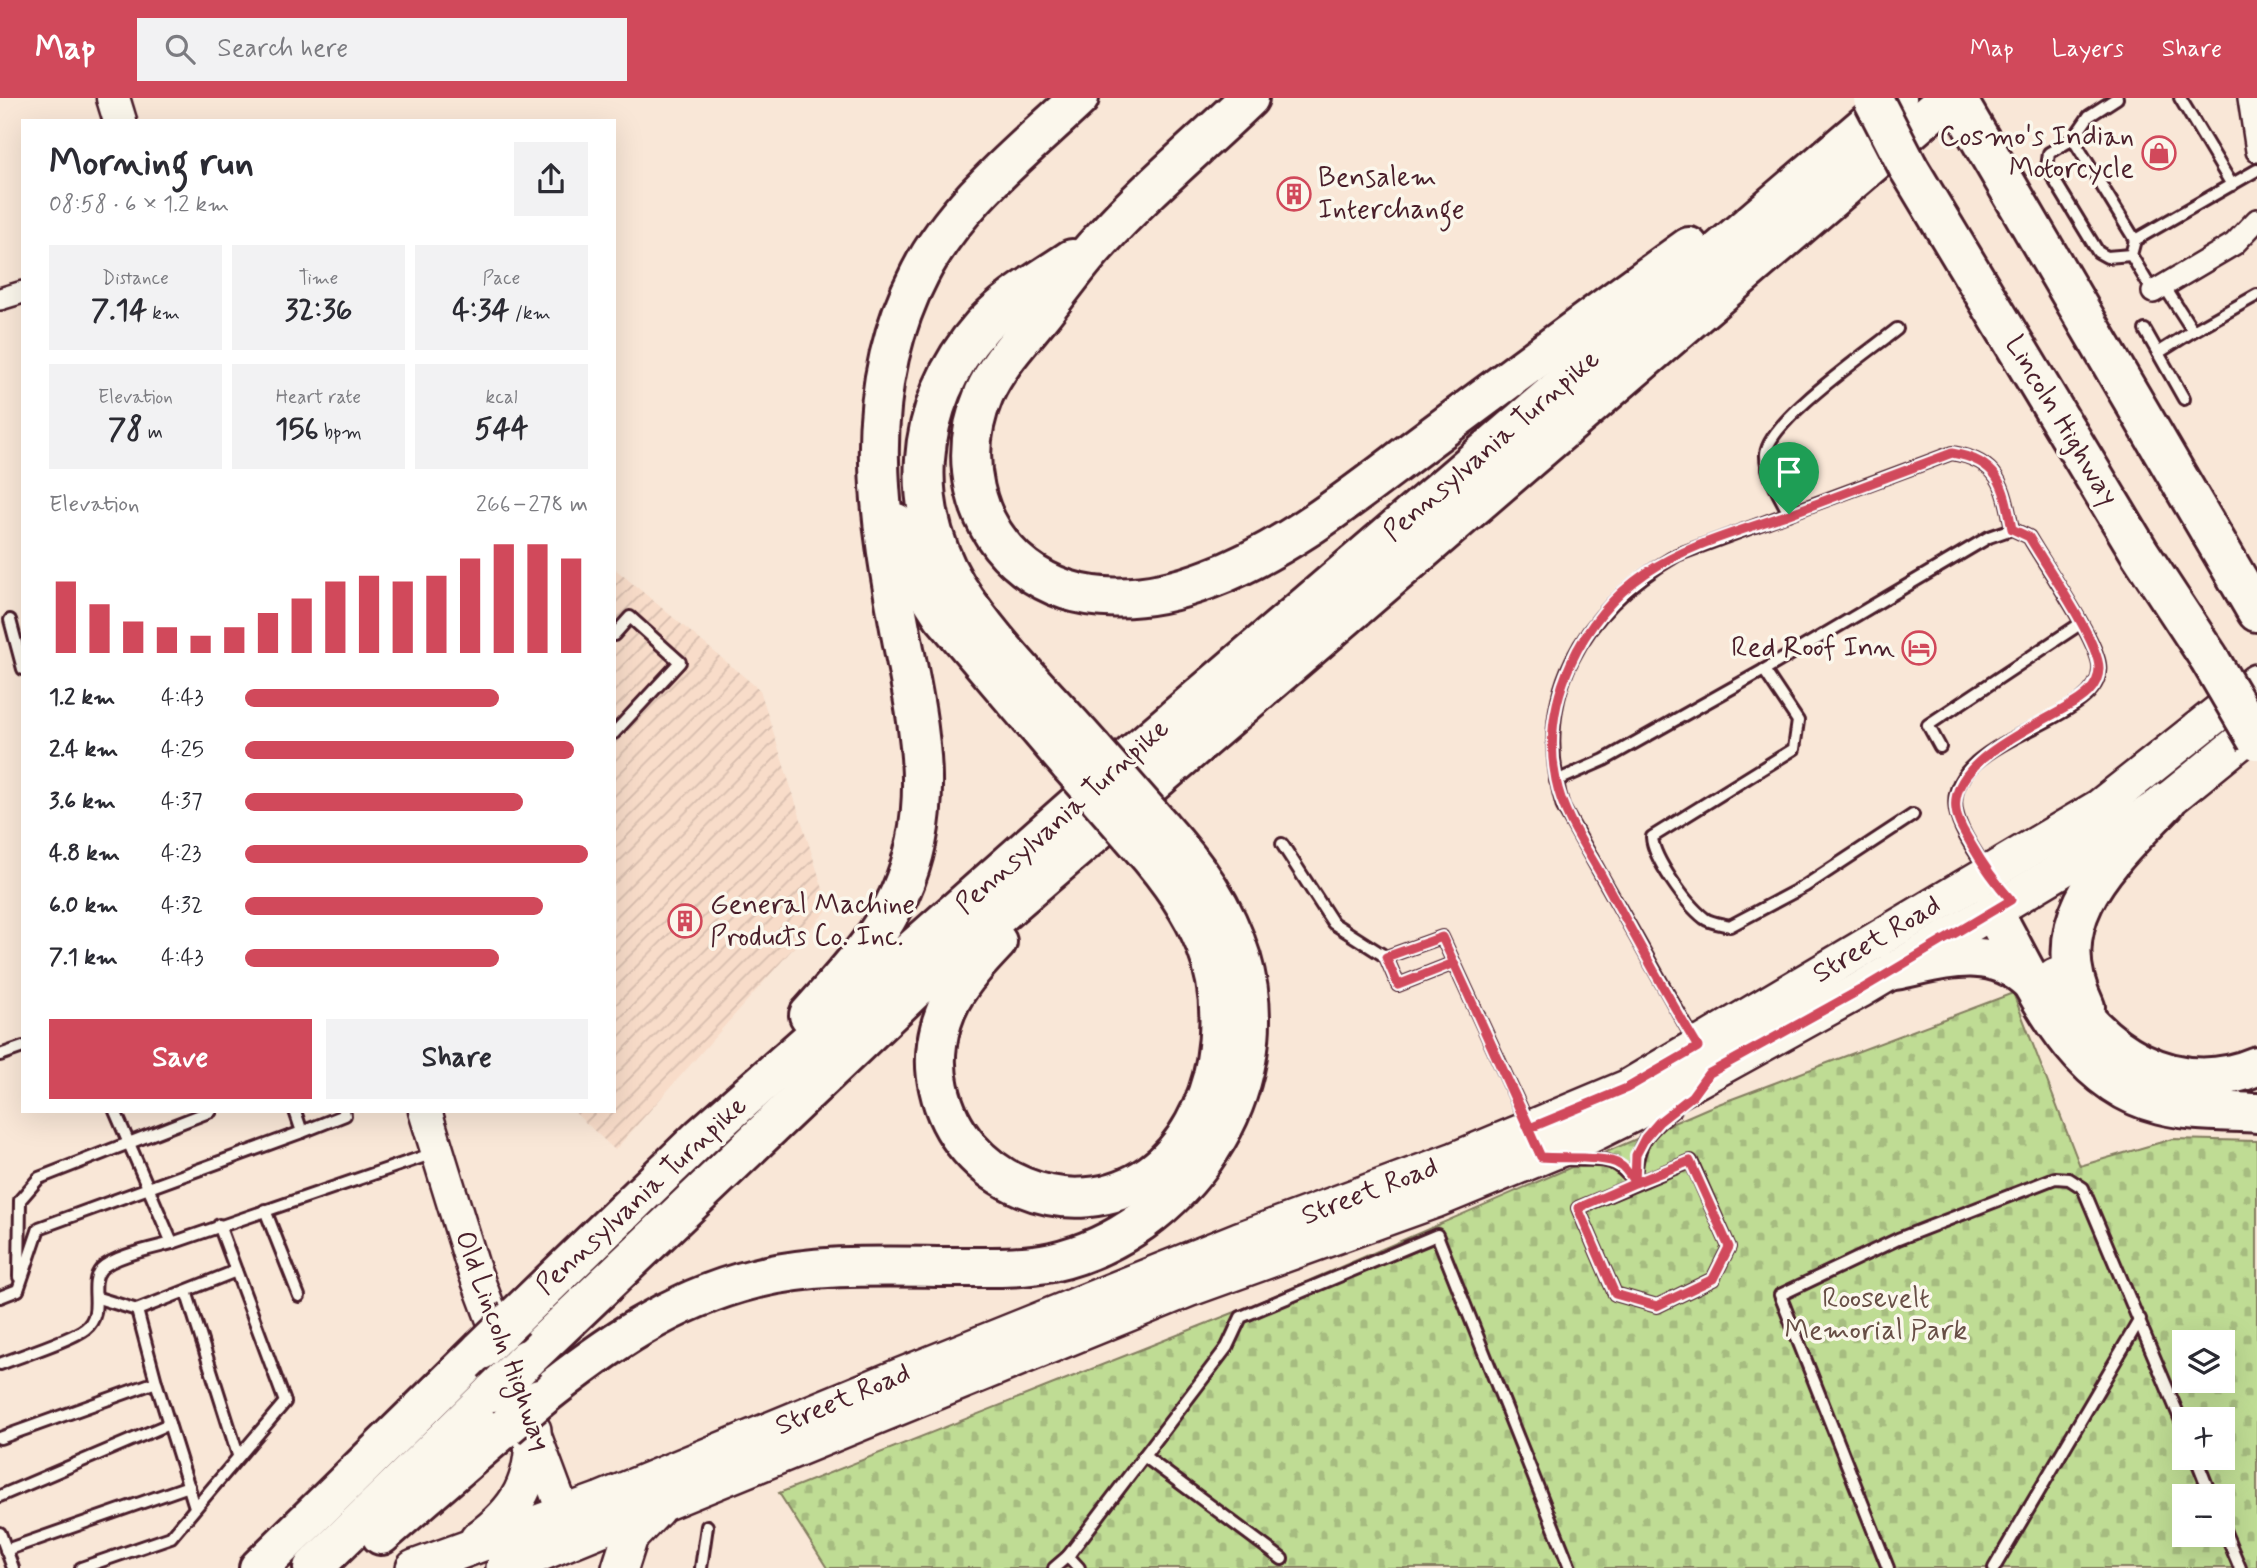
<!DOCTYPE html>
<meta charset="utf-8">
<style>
body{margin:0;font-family:Mynerve,sans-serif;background:#f2f2f3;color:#2b2b33;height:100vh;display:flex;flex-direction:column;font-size:26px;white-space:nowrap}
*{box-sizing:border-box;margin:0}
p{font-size:23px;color:#7c7c81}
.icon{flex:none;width:38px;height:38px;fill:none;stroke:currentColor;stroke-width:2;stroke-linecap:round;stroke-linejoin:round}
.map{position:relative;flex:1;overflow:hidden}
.panel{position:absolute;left:21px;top:21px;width:595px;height:994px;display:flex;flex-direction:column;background:#fff;border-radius:0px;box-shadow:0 7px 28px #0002}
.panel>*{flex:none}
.buttons{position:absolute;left:2172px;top:1232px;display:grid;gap:14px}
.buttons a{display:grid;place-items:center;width:63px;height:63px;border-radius:0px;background:#fff;box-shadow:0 7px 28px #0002;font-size:35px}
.pin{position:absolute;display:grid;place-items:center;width:60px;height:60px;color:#fff;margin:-72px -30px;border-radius:50% 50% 50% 0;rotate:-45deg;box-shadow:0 0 7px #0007}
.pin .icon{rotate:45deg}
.round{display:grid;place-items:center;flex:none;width:74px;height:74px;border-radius:0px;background:#f2f2f3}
.overview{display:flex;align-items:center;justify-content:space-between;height:119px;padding:0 28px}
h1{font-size:38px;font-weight:800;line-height:52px}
.metrics{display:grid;grid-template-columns:repeat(3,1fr);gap:10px;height:119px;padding:7px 28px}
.metrics div{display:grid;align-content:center;border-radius:0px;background:#f2f2f3;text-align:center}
.metrics b{font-size:30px;font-weight:800}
.metrics small{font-size:19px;font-weight:400}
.metrics p{font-size:19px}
.chart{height:196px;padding:14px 28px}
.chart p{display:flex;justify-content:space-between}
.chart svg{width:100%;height:126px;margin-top:7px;stroke:#d1495b;stroke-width:6}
.cta{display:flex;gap:14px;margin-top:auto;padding:14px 28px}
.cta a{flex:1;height:80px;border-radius:0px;background:#d1495b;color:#fff;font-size:28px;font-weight:800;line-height:80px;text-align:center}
.cta a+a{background:#f2f2f3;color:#2b2b33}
ul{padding:0 28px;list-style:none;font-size:23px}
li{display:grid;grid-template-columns:112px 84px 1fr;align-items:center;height:52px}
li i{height:18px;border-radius:9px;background:#d1495b}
header{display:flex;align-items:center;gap:42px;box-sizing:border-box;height:98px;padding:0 35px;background:#d1495b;color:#fff}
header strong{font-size:33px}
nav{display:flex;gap:38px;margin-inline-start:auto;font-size:24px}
.search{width:490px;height:63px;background:#f2f2f3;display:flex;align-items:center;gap:18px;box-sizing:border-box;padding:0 24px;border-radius:0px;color:#7c7c81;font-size:26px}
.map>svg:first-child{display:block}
.industrial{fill:url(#industrial-furrows)}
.cemetery{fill:url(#cemetery-stones);stroke:#847e60;stroke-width:2;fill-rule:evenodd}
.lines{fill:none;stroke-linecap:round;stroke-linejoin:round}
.lane-casing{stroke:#4a1f2b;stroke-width:16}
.street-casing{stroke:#4a1f2b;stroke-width:26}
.secondary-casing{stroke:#4a1f2b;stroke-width:37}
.primary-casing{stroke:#4a1f2b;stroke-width:40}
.highway-casing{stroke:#4a1f2b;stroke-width:44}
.lane{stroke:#fbf7ec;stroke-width:10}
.street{stroke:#fbf7ec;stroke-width:21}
.secondary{stroke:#fbf7ec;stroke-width:32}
.primary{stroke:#fbf7ec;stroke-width:35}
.highway{stroke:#fbf7ec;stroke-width:38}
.highway-bridge-casing{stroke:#4a1f2b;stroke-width:44;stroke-linecap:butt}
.highway-bridge{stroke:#fbf7ec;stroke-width:38}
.route-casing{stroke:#fff;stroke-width:14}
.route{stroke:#d1495b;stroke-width:9}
.labels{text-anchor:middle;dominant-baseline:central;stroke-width:7;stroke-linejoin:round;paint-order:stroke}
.poi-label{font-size:28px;fill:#4a1f2b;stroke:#fbf7ec;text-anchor:end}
.street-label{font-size:28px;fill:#4a1f2b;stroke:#fbf7ec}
.park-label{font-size:28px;fill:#674e45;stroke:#fbf7ec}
</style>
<header>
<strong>Map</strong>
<div class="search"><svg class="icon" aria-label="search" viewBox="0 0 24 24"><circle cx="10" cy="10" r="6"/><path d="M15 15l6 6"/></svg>Search here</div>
<nav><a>Map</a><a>Layers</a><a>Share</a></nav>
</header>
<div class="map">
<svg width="2257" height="1470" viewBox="0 0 2257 1470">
<defs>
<pattern id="industrial-furrows" width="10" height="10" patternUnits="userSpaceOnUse" patternTransform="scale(1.75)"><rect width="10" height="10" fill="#f8dcc9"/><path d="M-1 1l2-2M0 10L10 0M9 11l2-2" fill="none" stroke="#d6bcad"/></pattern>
<pattern id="cemetery-stones" width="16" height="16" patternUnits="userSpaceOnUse" patternTransform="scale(1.75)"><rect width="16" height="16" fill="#bfdc94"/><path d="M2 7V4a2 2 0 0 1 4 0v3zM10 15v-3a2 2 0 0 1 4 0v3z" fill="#a6bc80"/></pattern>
</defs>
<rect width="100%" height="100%" fill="#f9e7d7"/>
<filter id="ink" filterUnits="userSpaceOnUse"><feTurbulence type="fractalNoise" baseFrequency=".0143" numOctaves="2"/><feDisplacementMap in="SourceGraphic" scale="14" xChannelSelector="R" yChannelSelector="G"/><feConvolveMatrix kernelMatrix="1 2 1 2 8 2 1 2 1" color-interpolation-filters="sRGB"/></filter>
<g filter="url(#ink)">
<polygon class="industrial" points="614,470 760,592 829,810 615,1052 573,1013 614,1013"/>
<path class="cemetery" d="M2013 895 2080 1068 2172 1041 2257 1043V1470H827L779 1395 1248 1209 1708 1010ZM2184 1244H2222V1283H2184ZM2184 1321H2222V1360H2184ZM2184 1398H2222V1437H2184Z"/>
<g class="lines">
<defs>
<g id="lane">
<polyline points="2180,0 2232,87"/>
<polyline points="2073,41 2089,18 2117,0"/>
<polyline points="2131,157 2107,159 2098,154 2047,70 2049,55 2073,41 2135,142"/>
<polyline points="2164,188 2193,233 2257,197"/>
<polyline points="2153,194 2131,157 2135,142 2257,72"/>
<polyline points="2145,232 2158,255 2193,233"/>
<polyline points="2158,255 2184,301"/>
<path d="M1789 416C1781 399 1765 375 1766 356 1768 323 1870 253 1897 231"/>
<polyline points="10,522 23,571"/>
<polyline points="614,537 630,519 680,564 614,635"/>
<path d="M1764 572 1798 623 1794 651 1652 739C1653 760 1686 806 1704 820 1710 825 1722 826 1730 828L1805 788 1913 717"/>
<polyline points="1940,649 1928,627 2080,526"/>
<path d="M1556 683 1604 662 1764 572 1989 439 2012 431 2029 439C2045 467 2095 539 2099 566 2108 627 1942 637 1956 713 1960 733 1975 753 1985 770"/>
<polyline points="1282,746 1333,825 1386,859"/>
<polyline points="1454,865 1398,887 1386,859 1442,839 1454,865 1528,1026"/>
<path d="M1695 944 1563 709C1531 597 1581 513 1677 457L1952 355C2000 363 2004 388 2012 431"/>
<polyline points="0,957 23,949"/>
<polyline points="115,1013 172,1145 434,1055"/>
<polyline points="302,1034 345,1017 344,1013"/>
<path d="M1567 1061C1601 1064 1611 1054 1635 1085"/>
<polygon points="1691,1063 1729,1149 1713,1181 1657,1208 1615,1196 1578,1110"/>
<path d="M1635 1085C1636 1047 1645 1035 1675 1012"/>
<polyline points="265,1112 299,1198"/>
<polyline points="19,1179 20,1102 39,1080 211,1013"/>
<polyline points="18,1192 39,1130 302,1034 295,1013"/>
<polyline points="186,1193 238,1357"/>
<polyline points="0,1199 18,1192"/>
<polyline points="98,1200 137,1212 236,1173"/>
<polyline points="137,1212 156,1284"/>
<path d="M0 1266C20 1258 71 1242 85 1231 106 1215 87 1187 101 1171 113 1158 154 1150 172 1145"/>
<polyline points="0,1340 156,1284 195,1409"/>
<polyline points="1144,1358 1282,1461"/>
<polyline points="2196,1360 2211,1398"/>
<polyline points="0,1398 169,1326"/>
<polyline points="2222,1427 2240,1470"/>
<polyline points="0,1435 13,1470"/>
<polyline points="6,1452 189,1388"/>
<polyline points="1068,1458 1079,1470"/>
<polyline points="81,1470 171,1439 285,1304 219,1127"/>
<polyline points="701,1470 707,1428"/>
<polyline points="1054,1470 1068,1458 1227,1249 1241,1219 1437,1137 1570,1470"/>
<polyline points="1888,1470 1780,1197 1898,1141 2055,1080 2069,1081 2083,1090 2184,1330"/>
<polyline points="1994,1470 2140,1221"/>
</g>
<g id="street">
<polyline points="2249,0 2257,53"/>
<polyline points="2153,194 2234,146 2257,122"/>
<polyline points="0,201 23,194"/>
</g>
<g id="secondary">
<polyline points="113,0 120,23"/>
<polyline points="425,1013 473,1169 505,1254"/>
<polyline points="533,1333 564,1416"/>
</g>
<g id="primary">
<path d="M478 1441C519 1411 534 1383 533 1332"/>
<polyline points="414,1470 601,1402 901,1278 1239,1142 1455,1062 1627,990 2100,709 2257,584"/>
<polyline points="504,1470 1188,1191 1435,1102 1574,1045 1659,1003 1860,892 2056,775 2166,704 2257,630"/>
<polyline points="620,1470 630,1439 656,1412"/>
</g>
<g id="highway">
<path d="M1249 0C1200 47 1146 92 1100 143 1078 166 1060 193 1040 218 1020 243 997 267 984 296 958 357 972 429 1025 470 1078 511 1150 504 1209 481 1289 451 1356 395 1423 345 1511 279 1600 213 1689 149"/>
<polyline points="1956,0 2257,514"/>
<polyline points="1908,69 2140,455 2209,560"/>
<path d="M1072 161C1041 182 1007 201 982 228 912 307 905 417 966 503 1002 555 1049 601 1091 649"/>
<polyline points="896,425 925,490 943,518 1070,667"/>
<path d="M1993 813C2034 885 2071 984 2160 1006 2191 1014 2225 1013 2257 1015"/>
<path d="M997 844C980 862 963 880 951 902 937 929 932 961 939 990 959 1083 1071 1132 1151 1076 1186 1051 1209 1005 1216 963 1231 873 1198 813 1140 747"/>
<path d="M1895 872C1944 862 1991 845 2031 884"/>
<path d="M2056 880C2097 952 2174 1003 2257 968"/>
<path d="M2085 909C2042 820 2110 763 2166 704"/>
<path d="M809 917C842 879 880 841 900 795 937 712 920 631 903 546 879 420 857 295 920 175 956 105 1022 54 1079 0"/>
<polyline points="514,1220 701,1039 1131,658 1897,0"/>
<polyline points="527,1261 933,874 1948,0"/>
<path d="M539 1301C605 1248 670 1202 754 1181 821 1164 895 1169 964 1169 993 1169 1023 1170 1052 1164 1182 1135 1281 994 1241 860 1225 808 1197 769 1161 729"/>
<polyline points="381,1437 506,1329"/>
<polyline points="259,1470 481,1252"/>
<polyline points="313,1470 493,1294"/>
</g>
</defs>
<use href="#lane" class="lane-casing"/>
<use href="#street" class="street-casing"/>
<use href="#secondary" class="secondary-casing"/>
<use href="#primary" class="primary-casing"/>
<use href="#highway" class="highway-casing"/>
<use href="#lane" class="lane"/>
<use href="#street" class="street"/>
<use href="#secondary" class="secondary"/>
<use href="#primary" class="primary"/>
<use href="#highway" class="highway"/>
<defs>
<g id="highway-bridge">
<polyline points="1873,1 1908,69"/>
<polyline points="2209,560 2257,642"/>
<polyline points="1091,649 1161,729"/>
<polyline points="1070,667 1140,747"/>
<polyline points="481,1252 514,1220"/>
<polyline points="493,1294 527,1261"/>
<polyline points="506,1329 539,1301"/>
</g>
</defs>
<use href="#highway-bridge" class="highway-bridge-casing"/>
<use href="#highway-bridge" class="highway-bridge"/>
</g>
</g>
<g class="lines" filter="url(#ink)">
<defs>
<path id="route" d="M1789 416C1741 433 1689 446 1646 475 1581 519 1540 604 1556 682 1563 718 1587 751 1604 782 1635 838 1665 895 1698 949L1627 990 1530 1030 1442 839 1386 859 1398 887 1454 865 1541 1059C1561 1061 1606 1057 1620 1067 1626 1070 1631 1079 1635 1085L1578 1110 1615 1196 1657 1208 1713 1181 1729 1149 1690 1063 1635 1085 1636 1057 1645 1040 1659 1024 1692 998 1708 976 1860 892 2011 802C1995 784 1983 767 1971 746 1965 735 1957 724 1956 712 1949 664 2032 630 2067 609 2082 601 2099 590 2099 570 2099 544 2045 466 2029 439L2012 431C2004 388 2000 363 1952 355L1789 416"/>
</defs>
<use href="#route" class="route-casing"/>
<use href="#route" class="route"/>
</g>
<defs>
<symbol id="shop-ring" viewBox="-11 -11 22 22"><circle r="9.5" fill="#fbf7ec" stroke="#d1495b" stroke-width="1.5"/><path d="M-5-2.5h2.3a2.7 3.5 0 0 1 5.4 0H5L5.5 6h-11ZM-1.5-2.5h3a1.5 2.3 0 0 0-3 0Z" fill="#d1495b"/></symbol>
<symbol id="building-ring" viewBox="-11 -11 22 22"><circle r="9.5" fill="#fbf7ec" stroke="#d1495b" stroke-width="1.5"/><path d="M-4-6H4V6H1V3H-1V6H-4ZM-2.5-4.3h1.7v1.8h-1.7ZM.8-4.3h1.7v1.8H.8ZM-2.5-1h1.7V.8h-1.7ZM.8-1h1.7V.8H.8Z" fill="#d1495b"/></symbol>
<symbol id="hotel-ring" viewBox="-11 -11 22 22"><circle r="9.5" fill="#fbf7ec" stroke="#d1495b" stroke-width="1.5"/><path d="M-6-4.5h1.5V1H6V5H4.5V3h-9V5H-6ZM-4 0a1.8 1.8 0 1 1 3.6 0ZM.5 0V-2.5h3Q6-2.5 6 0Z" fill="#d1495b"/></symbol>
</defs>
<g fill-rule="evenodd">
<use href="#shop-ring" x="2140" y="36" width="38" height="38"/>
<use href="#building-ring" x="1275" y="77" width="38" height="38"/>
<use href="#hotel-ring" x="1900" y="531" width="38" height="38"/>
<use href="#building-ring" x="666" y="804" width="38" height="38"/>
</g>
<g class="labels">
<g class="poi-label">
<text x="2134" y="39">Cosmo's Indian<tspan x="2134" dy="32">Motorcycle</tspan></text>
<text x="1318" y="80" text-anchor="start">Bensalem<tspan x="1318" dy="32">Interchange</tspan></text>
<text x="1895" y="550">Red Roof Inn</text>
<text x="710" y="807" text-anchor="start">General Machine<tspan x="710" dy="32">Products Co. Inc.</tspan></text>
</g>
<g class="street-label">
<text transform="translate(2061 323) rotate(59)">Lincoln Highway</text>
<text transform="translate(1492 348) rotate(-41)">Pennsylvania Turnpike</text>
<text transform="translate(1063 719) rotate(-42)">Pennsylvania Turnpike</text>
<text transform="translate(1877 842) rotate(-31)">Street Road</text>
<text transform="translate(1370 1094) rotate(-21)">Street Road</text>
<text transform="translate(642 1098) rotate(-43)">Pennsylvania Turnpike</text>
<text transform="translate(502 1243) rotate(70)">Old Lincoln Highway</text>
<text transform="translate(843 1302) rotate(-23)">Street Road</text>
</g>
<g class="park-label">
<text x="1876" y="1201">Roosevelt<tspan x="1876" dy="32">Memorial Park</tspan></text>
</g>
</g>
</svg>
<div class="buttons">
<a><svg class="icon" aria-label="layers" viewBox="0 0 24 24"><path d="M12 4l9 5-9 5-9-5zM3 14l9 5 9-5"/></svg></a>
<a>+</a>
<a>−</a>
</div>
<div class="pin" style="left:1789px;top:416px;background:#1e9e55"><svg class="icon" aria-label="arrive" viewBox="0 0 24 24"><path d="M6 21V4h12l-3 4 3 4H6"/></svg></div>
<section class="panel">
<div class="overview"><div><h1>Morning run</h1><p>08:58 · 6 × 1.2 km</p></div><a class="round"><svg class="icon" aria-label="share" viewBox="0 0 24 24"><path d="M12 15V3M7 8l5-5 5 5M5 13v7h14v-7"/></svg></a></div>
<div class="metrics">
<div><p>Distance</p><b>7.14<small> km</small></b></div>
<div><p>Time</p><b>32:36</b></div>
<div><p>Pace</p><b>4:34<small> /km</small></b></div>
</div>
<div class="metrics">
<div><p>Elevation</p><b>78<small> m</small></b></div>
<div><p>Heart rate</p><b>156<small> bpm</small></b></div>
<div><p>kcal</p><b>544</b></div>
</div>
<div class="chart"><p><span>Elevation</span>266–278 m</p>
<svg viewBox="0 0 160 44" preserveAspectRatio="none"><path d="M5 44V19M15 44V27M25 44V33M35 44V35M45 44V38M55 44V35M65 44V30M75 44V25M85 44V19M95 44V17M105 44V19M115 44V17M125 44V11M135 44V6M145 44V6M155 44V11"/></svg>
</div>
<ul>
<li><b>1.2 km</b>4:43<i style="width:74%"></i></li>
<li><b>2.4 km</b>4:25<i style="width:96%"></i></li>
<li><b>3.6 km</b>4:37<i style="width:81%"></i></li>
<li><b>4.8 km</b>4:23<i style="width:100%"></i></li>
<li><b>6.0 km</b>4:32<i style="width:87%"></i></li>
<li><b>7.1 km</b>4:43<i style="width:74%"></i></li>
</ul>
<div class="cta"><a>Save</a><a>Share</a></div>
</section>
</div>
